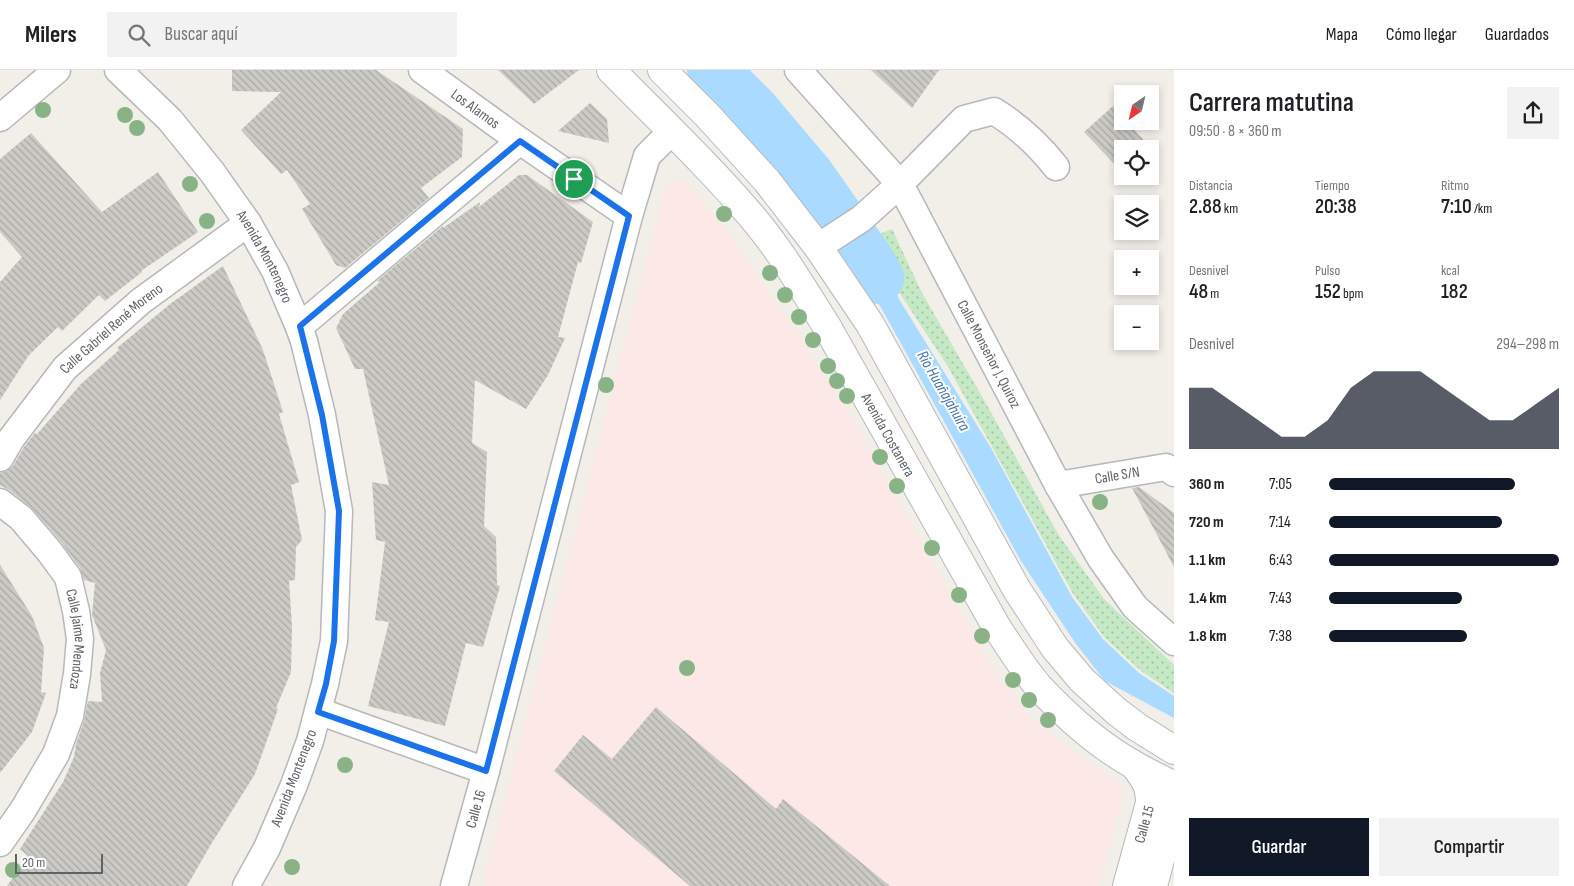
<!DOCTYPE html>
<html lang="es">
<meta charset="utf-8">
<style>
body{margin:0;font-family:"Sofia Sans Condensed",sans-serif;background:#f2f2f2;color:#202124;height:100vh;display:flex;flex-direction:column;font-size:19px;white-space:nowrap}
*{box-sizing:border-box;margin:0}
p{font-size:16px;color:#757577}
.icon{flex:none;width:28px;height:28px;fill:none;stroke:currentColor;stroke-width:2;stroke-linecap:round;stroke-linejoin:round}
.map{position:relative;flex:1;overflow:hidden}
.drawer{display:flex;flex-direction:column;background:#fff;width:400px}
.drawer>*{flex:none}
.needle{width:32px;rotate:215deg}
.controls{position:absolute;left:1114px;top:15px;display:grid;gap:10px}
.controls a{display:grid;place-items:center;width:45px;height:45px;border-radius:0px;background:#fff;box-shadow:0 2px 8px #0003;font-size:25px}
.scale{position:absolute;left:15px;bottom:12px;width:88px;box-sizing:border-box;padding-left:5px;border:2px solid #5f6368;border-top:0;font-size:14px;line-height:18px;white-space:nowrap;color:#5f6368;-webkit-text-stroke:4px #fff;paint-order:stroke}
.pin{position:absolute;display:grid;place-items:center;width:42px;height:42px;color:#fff;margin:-21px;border:2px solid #fff;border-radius:50%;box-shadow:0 1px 5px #0007}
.round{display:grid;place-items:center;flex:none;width:52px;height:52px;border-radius:0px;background:#f2f2f2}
.overview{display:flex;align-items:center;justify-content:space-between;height:85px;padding:0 15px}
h1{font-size:28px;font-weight:600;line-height:38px}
.stats{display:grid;grid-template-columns:repeat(3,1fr);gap:8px;height:85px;padding:5px 15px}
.stats div{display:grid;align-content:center}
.stats b{font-size:21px;font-weight:600}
.stats small{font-size:14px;font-weight:400}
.stats p{font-size:14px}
.chart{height:140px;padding:10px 15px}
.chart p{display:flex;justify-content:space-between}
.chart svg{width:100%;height:90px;margin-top:5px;fill:#111827;opacity:.7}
.cta{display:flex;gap:10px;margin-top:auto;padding:10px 15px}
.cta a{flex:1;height:58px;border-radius:0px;background:#111827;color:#fff;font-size:20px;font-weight:600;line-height:58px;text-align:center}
.cta a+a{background:#f2f2f2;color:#202124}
ul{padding:0 15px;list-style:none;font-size:16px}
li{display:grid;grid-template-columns:80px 60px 1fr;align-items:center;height:38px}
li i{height:12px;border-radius:6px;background:#111827}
header{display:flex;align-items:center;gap:30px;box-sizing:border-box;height:70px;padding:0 25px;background:#fff;border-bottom:1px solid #e0e0e0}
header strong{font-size:24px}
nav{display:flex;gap:28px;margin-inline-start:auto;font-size:18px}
.search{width:350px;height:45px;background:#f2f2f2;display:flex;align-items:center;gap:12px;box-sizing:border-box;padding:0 18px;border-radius:0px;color:#757577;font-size:19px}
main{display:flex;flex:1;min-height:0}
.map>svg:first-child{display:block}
.medical{fill:#fce8e6}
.grass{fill:url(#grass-dots)}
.water{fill:#aadaff}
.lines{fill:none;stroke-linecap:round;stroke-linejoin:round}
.river{stroke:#aadaff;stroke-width:52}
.building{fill:url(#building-back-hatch)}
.minor-casing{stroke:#b5b8bc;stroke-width:29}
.tertiary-casing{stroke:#b5b8bc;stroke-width:30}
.secondary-casing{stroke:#b6babf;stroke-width:30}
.minor{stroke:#fff;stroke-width:26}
.tertiary{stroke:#fff;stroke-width:28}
.secondary{stroke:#fff;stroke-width:28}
.tree{fill:#89b387}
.route-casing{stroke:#fff;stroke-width:10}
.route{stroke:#1a73e8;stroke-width:6}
.labels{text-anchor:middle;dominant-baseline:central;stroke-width:4;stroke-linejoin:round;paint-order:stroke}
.street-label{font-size:15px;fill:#5f6368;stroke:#fff}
.water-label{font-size:16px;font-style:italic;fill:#4174aa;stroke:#fff}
</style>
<header>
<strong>Milers</strong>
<div class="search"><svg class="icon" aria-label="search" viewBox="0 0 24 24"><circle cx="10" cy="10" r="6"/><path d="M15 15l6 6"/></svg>Buscar aquí</div>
<nav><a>Mapa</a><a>Cómo llegar</a><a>Guardados</a></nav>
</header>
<main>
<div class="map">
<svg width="1174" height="816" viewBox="0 0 1174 816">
<defs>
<pattern id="grass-dots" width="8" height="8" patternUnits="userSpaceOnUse" patternTransform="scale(1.25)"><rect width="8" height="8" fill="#c5e8c5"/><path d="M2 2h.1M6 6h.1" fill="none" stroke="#a3c0a4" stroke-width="1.8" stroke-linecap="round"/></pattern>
<pattern id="building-back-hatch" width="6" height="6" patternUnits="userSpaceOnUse" patternTransform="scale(1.25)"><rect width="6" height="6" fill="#cccac5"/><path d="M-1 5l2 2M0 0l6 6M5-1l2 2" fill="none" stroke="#a9a8a4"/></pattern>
</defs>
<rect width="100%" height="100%" fill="#f1efe8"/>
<polygon class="medical" points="682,108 723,155 844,334 951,525 995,600 1029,647 1121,716 1123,720 1123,727 1099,816 486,816 485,804 665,119"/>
<polygon class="grass" points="892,159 922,223 987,335 1058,464 1104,529 1174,595 1174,623 1141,601 1104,567 1072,522 947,295 893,213 867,169"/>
<g class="water">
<polygon points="695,0 725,0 741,16 748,26 740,45"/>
<polygon points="863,166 902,234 991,378 1072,527 1103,569 1139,603 1174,626 1174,648 1105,611 1076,574 1021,491 883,241 843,177"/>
</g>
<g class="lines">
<polyline class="river" points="713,0 753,40 808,105 869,192 878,208"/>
</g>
<g class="building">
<polygon points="232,0 376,0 463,59 462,87 421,118 429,128 345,198 336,195 302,139 310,134 287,100 281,104 241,60 281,22 232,21"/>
<polygon points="498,0 579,0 534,34"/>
<polygon points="871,0 939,0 912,38"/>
<polygon points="590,33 607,49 609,73 558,61"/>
<polygon points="1113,36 1122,47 1122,51 1126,51 1152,79 1122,79 1122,102 1084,62"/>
<polygon points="31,63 102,142 158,102 198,162 141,201 142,202 105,231 99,225 62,261 58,257 29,285 0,330 0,212 22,187 0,162 0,89"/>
<polygon points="519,105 527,105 593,152 581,193 578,192 558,267 565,268 548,305 526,339 475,310 472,373 487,382 484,456 496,467 497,515 500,516 483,577 466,573 445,656 368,636 389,552 375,550 385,472 376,470 372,412 389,415 363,299 355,299 336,258 343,244 380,212 377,211 443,156 443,158 480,132 479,137"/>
<polygon points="223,196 263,280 283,342 279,344 299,412 291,415 302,470 296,477 295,510 289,511 292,557 291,602 276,638 278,639 255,704 210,776 187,816 7,816 28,786 20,779 63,712 74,687 76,674 84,651 88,631 102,632 100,603 106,580 92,545 95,513 84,510 80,498 61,472 32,438 9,420 0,415 0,403 7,401 13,396 24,377 35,363 37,364 81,314 119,280 117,278 170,234"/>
<polygon points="1139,417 1174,443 1174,497 1132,418"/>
<polygon points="0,495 32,546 44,578 41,622 46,623 32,662 0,703"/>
<polygon points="656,637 776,739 783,729 890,816 690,816 554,701 583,665 612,689"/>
</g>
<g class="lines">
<defs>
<g id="minor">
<path id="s1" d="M118 0 170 50 212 102 248 153 275 201 299 257 304 271 322 345 339 441 334 571 325 614 310 671 294 715 267 778 246 816"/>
<path id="s2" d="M422 0 520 71 629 146"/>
<path id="s3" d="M798 0 900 114 1058 415 1101 489 1135 537 1174 572"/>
<polyline points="0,48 57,0"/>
<path d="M818 177 861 149 900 114 964 49 994 41C1018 56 1038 74 1056 97"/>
<polyline points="299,257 520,71"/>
<path id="s4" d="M0 388 11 369 65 298 141 231 248 153"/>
<path id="s5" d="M1058 415 1166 397 1174 403"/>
<path id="s6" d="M0 432 21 448 49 481 68 507 76 541 80 569 77 604 70 646 56 684 23 740 0 773"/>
<polyline points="318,641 486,701"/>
<path id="s7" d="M454 816 486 701 629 146 647 86 672 61"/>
</g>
<g id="tertiary">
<path id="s8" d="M1127 816 1150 733C1150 716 1145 709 1135 696"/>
<path d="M1153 816C1162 782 1172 749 1171 714"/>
</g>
<g id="secondary">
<path id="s9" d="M611 0C659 49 709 96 753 148 781 181 803 219 826 255L996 556C1009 576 1022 597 1038 616 1065 645 1101 677 1136 696 1148 703 1161 709 1174 716"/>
<polyline points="662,0 707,45 767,111 818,177 870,254 1017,520 1055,578 1082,610 1116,641 1137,657 1174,680"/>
</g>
</defs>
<use href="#minor" class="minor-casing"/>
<use href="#tertiary" class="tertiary-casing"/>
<use href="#secondary" class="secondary-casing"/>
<use href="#minor" class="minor"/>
<use href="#tertiary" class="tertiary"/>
<use href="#secondary" class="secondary"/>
</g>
<g class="tree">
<circle cx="43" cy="40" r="8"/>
<circle cx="125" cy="45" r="8"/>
<circle cx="137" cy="58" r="8"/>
<circle cx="190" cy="114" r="8"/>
<circle cx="724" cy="144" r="8"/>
<circle cx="207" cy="151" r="8"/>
<circle cx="770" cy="203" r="8"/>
<circle cx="785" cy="225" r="8"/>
<circle cx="799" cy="247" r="8"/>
<circle cx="813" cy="270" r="8"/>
<circle cx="828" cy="296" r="8"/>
<circle cx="837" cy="311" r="8"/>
<circle cx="606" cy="315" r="8"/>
<circle cx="847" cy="326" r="8"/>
<circle cx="880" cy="387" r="8"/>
<circle cx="897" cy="416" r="8"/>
<circle cx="1100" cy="432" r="8"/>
<circle cx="932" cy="478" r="8"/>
<circle cx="959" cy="525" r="8"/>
<circle cx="982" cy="566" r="8"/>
<circle cx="687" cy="598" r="8"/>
<circle cx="1013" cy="610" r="8"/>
<circle cx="1029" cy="630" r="8"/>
<circle cx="1048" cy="650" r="8"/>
<circle cx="345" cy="695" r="8"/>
<circle cx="292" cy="797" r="8"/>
<circle cx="13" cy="800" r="8"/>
</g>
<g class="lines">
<defs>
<polygon id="route" points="520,71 629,146 486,701 318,642 326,614 334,571 339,441 322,345 300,256"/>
</defs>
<use href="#route" class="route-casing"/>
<use href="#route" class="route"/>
</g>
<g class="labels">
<g class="street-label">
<text stroke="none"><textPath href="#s2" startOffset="66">Los Alamos</textPath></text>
<text stroke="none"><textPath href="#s1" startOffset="239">Avenida Montenegro</textPath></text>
<text stroke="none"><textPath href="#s4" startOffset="172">Calle Gabriel René Moreno</textPath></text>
<text stroke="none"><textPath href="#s3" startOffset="345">Calle Monseñor J. Quiroz</textPath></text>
<text stroke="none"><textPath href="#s9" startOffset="461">Avenida Costanera</textPath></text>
<text stroke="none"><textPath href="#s5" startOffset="60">Calle S/N</textPath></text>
<text stroke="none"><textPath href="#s6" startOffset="165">Calle Jaime Mendoza</textPath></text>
<text transform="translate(294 708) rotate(-69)">Avenida Montenegro</text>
<text stroke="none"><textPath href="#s7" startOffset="80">Calle 16</textPath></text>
<text stroke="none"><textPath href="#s8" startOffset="64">Calle 15</textPath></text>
</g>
<g class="water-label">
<text transform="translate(943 321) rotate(60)">Río Huañajahuira</text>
</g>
</g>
</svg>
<div class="controls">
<a><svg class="needle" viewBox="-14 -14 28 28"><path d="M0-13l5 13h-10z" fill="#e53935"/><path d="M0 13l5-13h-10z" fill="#757577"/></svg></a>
<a><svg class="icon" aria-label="locate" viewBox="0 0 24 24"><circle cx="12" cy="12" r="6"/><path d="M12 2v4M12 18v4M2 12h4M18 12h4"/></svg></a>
<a><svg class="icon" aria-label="layers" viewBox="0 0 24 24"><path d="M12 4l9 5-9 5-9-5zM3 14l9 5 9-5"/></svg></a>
<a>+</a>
<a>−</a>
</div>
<div class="scale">20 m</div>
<div class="pin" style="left:574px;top:109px;background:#1e9e55"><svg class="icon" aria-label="arrive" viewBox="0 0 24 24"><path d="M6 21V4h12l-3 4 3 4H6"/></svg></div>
</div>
<section class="drawer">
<div class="overview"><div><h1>Carrera matutina</h1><p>09:50 · 8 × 360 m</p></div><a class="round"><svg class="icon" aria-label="share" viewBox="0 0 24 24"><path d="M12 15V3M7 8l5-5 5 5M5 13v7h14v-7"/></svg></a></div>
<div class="stats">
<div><p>Distancia</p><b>2.88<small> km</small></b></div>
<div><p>Tiempo</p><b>20:38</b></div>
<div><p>Ritmo</p><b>7:10<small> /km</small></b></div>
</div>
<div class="stats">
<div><p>Desnivel</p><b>48<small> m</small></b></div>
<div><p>Pulso</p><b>152<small> bpm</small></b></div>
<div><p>kcal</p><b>182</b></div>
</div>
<div class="chart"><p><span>Desnivel</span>294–298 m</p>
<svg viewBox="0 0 160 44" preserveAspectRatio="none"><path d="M0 44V14L10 14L20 22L30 30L40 38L50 38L60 30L70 14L80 6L90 6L100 6L110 14L120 22L130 30L140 30L150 22L160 14V44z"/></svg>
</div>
<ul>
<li><b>360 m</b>7:05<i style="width:81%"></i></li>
<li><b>720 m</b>7:14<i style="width:75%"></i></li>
<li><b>1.1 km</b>6:43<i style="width:100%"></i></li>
<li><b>1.4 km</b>7:43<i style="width:58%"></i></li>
<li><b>1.8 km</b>7:38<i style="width:60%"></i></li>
</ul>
<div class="cta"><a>Guardar</a><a>Compartir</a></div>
</section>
</main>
